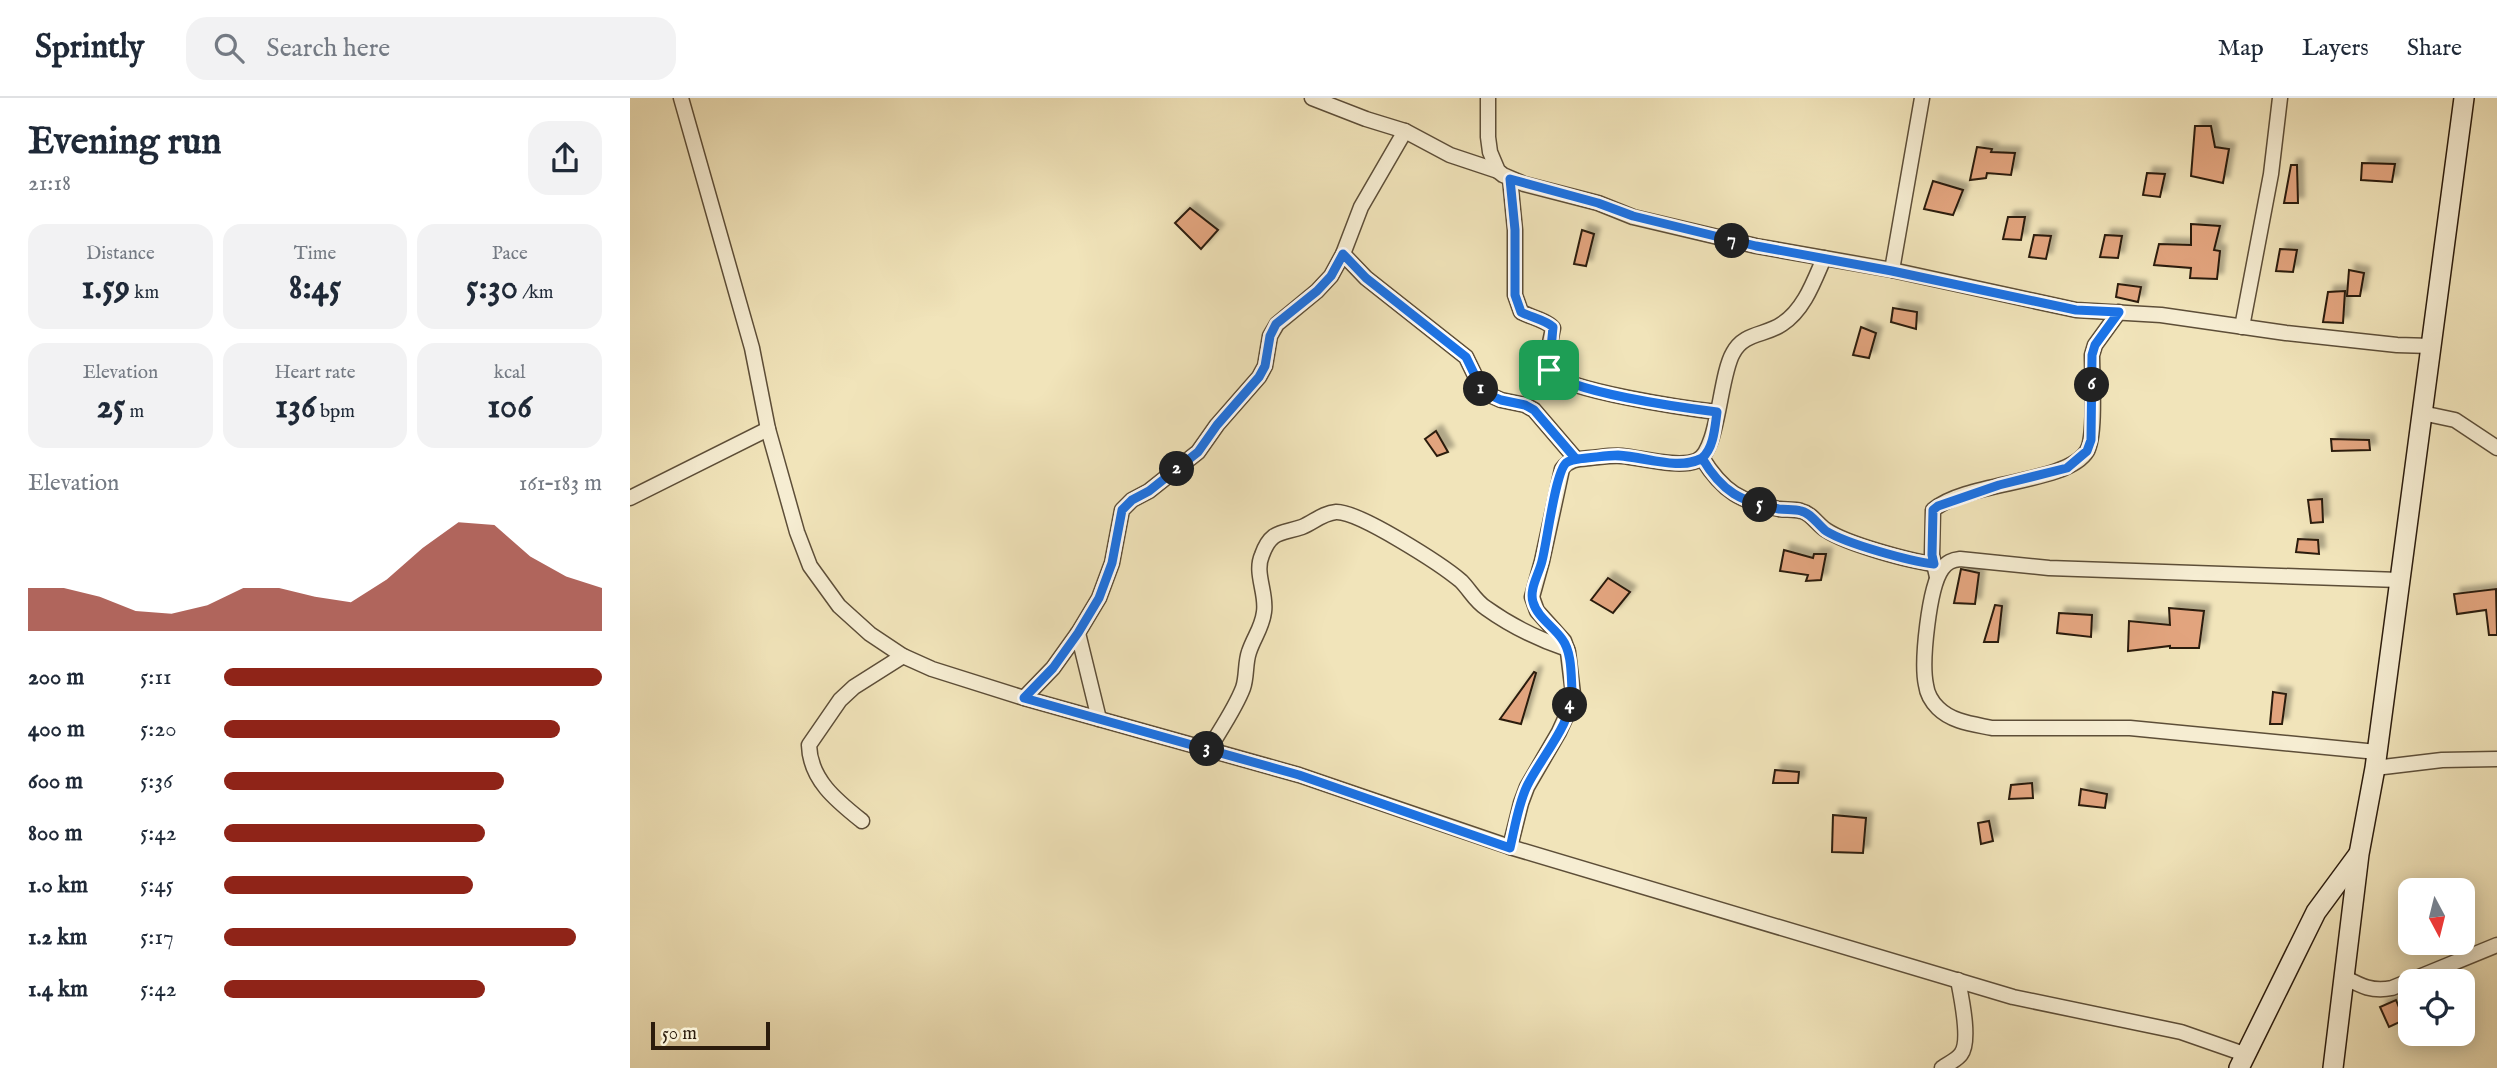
<!DOCTYPE html>
<meta charset="utf-8">
<style>
body{margin:0;font-family:"IM FELL English",serif;background:#f2f2f3;color:#1f2937;height:100vh;display:flex;flex-direction:column;font-size:26px;white-space:nowrap}
*{box-sizing:border-box;margin:0}
p{font-size:23px;color:#747a83}
.icon{flex:none;width:38px;height:38px;fill:none;stroke:currentColor;stroke-width:2;stroke-linecap:round;stroke-linejoin:round}
.map{position:relative;flex:1;overflow:hidden}
.sheet{display:flex;flex-direction:column;background:#fff;width:630px}
.sheet>*{flex:none}
.needle{width:46px;rotate:173deg}
.buttons{position:absolute;left:1768px;top:780px;display:grid;gap:14px}
.buttons a{display:grid;place-items:center;width:77px;height:77px;border-radius:14px;background:#fff;box-shadow:0 4px 18px #0003;font-size:35px}
.scale{position:absolute;left:21px;bottom:18px;width:119px;box-sizing:border-box;padding-left:7px;border:4px solid #2c1c0d;border-top:0;font-size:19px;line-height:24px;white-space:nowrap;color:#2c1c0d;-webkit-text-stroke:5px #f6edd2;paint-order:stroke}
.pin{position:absolute;display:grid;place-items:center;width:60px;height:60px;color:#fff;margin:-30px;border-radius:14px;box-shadow:0 4px 10px #0006}
.km{position:absolute;width:35px;height:35px;margin:-18px;border-radius:50%;background:#222;color:#fff;font-size:19px;line-height:35px;text-align:center}
.round{display:grid;place-items:center;flex:none;width:74px;height:74px;border-radius:21px;background:#f2f2f3}
.summary{display:flex;align-items:center;justify-content:space-between;height:119px;padding:0 28px}
h1{font-size:38px;font-weight:700;line-height:52px}
.stats{display:grid;grid-template-columns:repeat(3,1fr);gap:10px;height:119px;padding:7px 28px}
.stats div{display:grid;align-content:center;border-radius:18px;background:#f2f2f3;text-align:center}
.stats b{font-size:35px;font-weight:700}
.stats small{font-size:19px;font-weight:400}
.stats p{font-size:19px}
.chart{height:196px;padding:14px 28px}
.chart p{display:flex;justify-content:space-between}
.chart svg{width:100%;height:126px;margin-top:7px;fill:#8f2418;opacity:.7}
ul{padding:0 28px;list-style:none;font-size:23px}
li{display:grid;grid-template-columns:112px 84px 1fr;align-items:center;height:52px}
li i{height:18px;border-radius:9px;background:#8f2418}
header{display:flex;align-items:center;gap:42px;box-sizing:border-box;height:98px;padding:0 35px;background:#fff;border-bottom:2px solid #e0e1e3}
header strong{font-size:33px}
nav{display:flex;gap:38px;margin-inline-start:auto;font-size:24px}
.search{width:490px;height:63px;background:#f2f2f3;display:flex;align-items:center;gap:18px;box-sizing:border-box;padding:0 24px;border-radius:21px;color:#747a83;font-size:26px}
main{display:flex;flex:1;min-height:0}
.map>svg:first-child{display:block}
.building{fill:#e2a47e;stroke:#2c1c0d;stroke-width:2;filter:url(#shadow)}
.lines{fill:none;stroke-linecap:round;stroke-linejoin:round}
.street-casing{stroke:#5d4e38;stroke-width:17}
.secondary-casing{stroke:#2c1c0d;stroke-width:22}
.street{stroke:#f6edd2;stroke-width:14}
.secondary{stroke:#f6edd2;stroke-width:19}
.route-casing{stroke:#fff;stroke-width:14}
.route{stroke:#1a73e8;stroke-width:9}
</style>
<header>
<strong>Sprintly</strong>
<div class="search"><svg class="icon" aria-label="search" viewBox="0 0 24 24"><circle cx="10" cy="10" r="6"/><path d="M15 15l6 6"/></svg>Search here</div>
<nav><a>Map</a><a>Layers</a><a>Share</a></nav>
</header>
<main>
<section class="sheet">
<div class="summary"><div><h1>Evening run</h1><p>21:18</p></div><a class="round"><svg class="icon" aria-label="share" viewBox="0 0 24 24"><path d="M12 15V3M7 8l5-5 5 5M5 13v7h14v-7"/></svg></a></div>
<div class="stats">
<div><p>Distance</p><b>1.59<small> km</small></b></div>
<div><p>Time</p><b>8:45</b></div>
<div><p>Pace</p><b>5:30<small> /km</small></b></div>
</div>
<div class="stats">
<div><p>Elevation</p><b>25<small> m</small></b></div>
<div><p>Heart rate</p><b>136<small> bpm</small></b></div>
<div><p>kcal</p><b>106</b></div>
</div>
<div class="chart"><p><span>Elevation</span>161–183 m</p>
<svg viewBox="0 0 160 44" preserveAspectRatio="none"><path d="M0 44V29L10 29L20 32L30 37L40 38L50 35L60 29L70 29L80 32L90 34L100 26L110 15L120 6L130 7L140 18L150 25L160 29V44z"/></svg>
</div>
<ul>
<li><b>200 m</b>5:11<i style="width:100%"></i></li>
<li><b>400 m</b>5:20<i style="width:89%"></i></li>
<li><b>600 m</b>5:36<i style="width:74%"></i></li>
<li><b>800 m</b>5:42<i style="width:69%"></i></li>
<li><b>1.0 km</b>5:45<i style="width:66%"></i></li>
<li><b>1.2 km</b>5:17<i style="width:93%"></i></li>
<li><b>1.4 km</b>5:42<i style="width:69%"></i></li>
</ul>
</section>
<div class="map">
<svg width="1867" height="970" viewBox="0 0 1867 970">
<defs>
<filter id="shadow"><feDropShadow dx="6" dy="-6" stdDeviation="2" flood-color="#0004"/></filter>
</defs>
<rect width="100%" height="100%" fill="#f1e4ba"/>
<filter id="stains"><feTurbulence type="fractalNoise" baseFrequency=".00286" numOctaves="4"/><feColorMatrix values="0 0 0 0 .2 0 0 0 0 .09 0 0 0 0 .02 0 0 0 .5 -.17"/></filter>
<radialGradient id="worn" r=".72"><stop offset=".6" stop-color="#630" stop-opacity="0"/><stop offset="1" stop-color="#630" stop-opacity=".3"/></radialGradient>
<g class="building">
<polygon points="1565,28 1581,28 1585,49 1599,51 1593,85 1561,78"/>
<polygon points="1347,49 1362,51 1361,54 1385,55 1381,77 1357,75 1356,80 1340,82"/>
<polygon points="1732,65 1765,66 1762,84 1731,82"/>
<polygon points="1661,67 1667,67 1668,105 1654,105"/>
<polygon points="1517,75 1535,76 1530,99 1513,97"/>
<polygon points="1303,83 1333,92 1323,117 1294,111"/>
<polygon points="560,110 588,132 571,151 545,125"/>
<polygon points="1378,119 1395,119 1391,142 1373,141"/>
<polygon points="1561,126 1590,128 1584,152 1590,153 1587,181 1560,180 1561,170 1524,167 1529,146 1561,147"/>
<polygon points="952,132 964,136 956,168 944,166"/>
<polygon points="1404,137 1421,138 1416,161 1399,159"/>
<polygon points="1475,137 1492,138 1488,160 1470,159"/>
<polygon points="1650,151 1667,152 1663,174 1646,173"/>
<polygon points="1719,172 1734,175 1730,198 1717,198"/>
<polygon points="1488,186 1511,189 1508,204 1486,199"/>
<polygon points="1715,193 1713,225 1693,224 1698,194"/>
<polygon points="1263,210 1287,214 1286,231 1261,224"/>
<polygon points="1231,229 1246,235 1239,260 1223,257"/>
<polygon points="806,333 818,354 807,358 795,341"/>
<polygon points="1701,341 1739,342 1740,352 1702,353"/>
<polygon points="1692,401 1693,424 1681,425 1678,402"/>
<polygon points="1668,441 1688,442 1689,456 1666,454"/>
<polygon points="1154,452 1183,460 1184,456 1196,456 1191,482 1176,483 1178,477 1150,473"/>
<polygon points="1331,471 1349,475 1345,506 1324,505"/>
<polygon points="978,480 1000,494 983,515 961,502"/>
<polygon points="1866,491 1867,537 1859,537 1856,512 1827,516 1824,496"/>
<polygon points="1365,507 1372,508 1368,544 1354,544"/>
<polygon points="1539,510 1574,513 1569,550 1540,550 1540,548 1498,553 1499,523 1540,527"/>
<polygon points="1429,515 1462,517 1461,539 1427,535"/>
<polygon points="904,574 906,575 891,626 870,621"/>
<polygon points="1643,594 1656,596 1652,626 1640,626"/>
<polygon points="1145,672 1169,674 1168,685 1143,685"/>
<polygon points="1402,685 1403,700 1379,701 1381,687"/>
<polygon points="1451,691 1477,696 1475,710 1449,707"/>
<polygon points="1203,717 1236,720 1233,755 1202,754"/>
<polygon points="1359,723 1363,743 1351,746 1348,725"/>
<polygon points="1766,902 1774,922 1759,929 1750,909"/>
</g>
<g class="lines">
<defs>
<g id="street">
<polyline points="51,0 122,250 138,331 167,434 180,468 209,508 240,536 273,558 302,571 394,600 669,677 880,749 1383,899 1551,934 1617,957"/>
<polyline points="682,0 736,21 775,33 820,57 868,73"/>
<polyline points="858,0 858,39 860,54 868,73 873,77 894,86 968,105 1003,119 1126,148 1262,172 1446,212 1531,217 1656,235 1767,247 1801,248"/>
<path d="M880 81 885 132V197L891 214C900 219 916 222 923 230 921 241 915 262 920 273 928 292 1061 311 1087 314"/>
<polyline points="713,156 736,180 836,259 853,294 871,302 895,307 904,312 946,361"/>
<polyline points="1262,172 1292,0"/>
<polyline points="1612,229 1641,76 1650,0"/>
<polyline points="1792,315 1825,322 1867,350"/>
<path d="M1072 360C1093 394 1111 404 1149 411 1156 412 1164 411 1171 413 1181 415 1188 427 1196 432 1217 446 1279 463 1304 466"/>
<polyline points="0,400 138,331"/>
<path d="M1307 479 1302 457 1303 412C1337 383 1437 386 1457 353 1466 338 1462 277 1462 257L1465 247 1489 214"/>
<polyline points="448,535 469,621"/>
<polyline points="394,600 423,570 448,535 469,500 482,465 492,412 502,402 519,393 568,354 587,327 629,279 635,268 640,238 647,226 687,193 701,178 713,156 731,109 775,33"/>
<path d="M579 651C590 632 605 611 613 590 617 579 615 565 619 554 624 539 632 530 634 514 637 495 624 475 632 457 641 432 651 436 672 429 684 424 693 415 706 414 729 413 812 467 831 483 840 492 845 503 856 510 881 528 908 541 937 551"/>
<path d="M1747 654 1500 630H1362C1343 626 1322 624 1308 610 1302 604 1297 595 1296 587 1291 564 1299 489 1312 471 1317 464 1322 462 1330 461L1419 470 1769 482"/>
<polyline points="1745,670 1812,662 1867,661"/>
<path d="M232 723C207 703 180 682 179 647L210 602 224 589 273 558"/>
<path d="M880 749 891 705 897 689 929 634 939 612 943 596 938 554 934 543 907 513 902 499 912 463 932 371C939 361 949 361 960 360 971 359 982 357 992 358 1012 360 1048 370 1066 363 1089 354 1089 279 1103 255 1114 234 1135 238 1152 226 1174 212 1184 183 1194 160"/>
<path d="M1714 879C1731 888 1742 894 1762 890L1867 847"/>
<path d="M1312 970C1317 966 1327 962 1331 956 1341 943 1331 898 1328 882"/>
</g>
<g id="secondary">
<polyline points="1609,970 1686,814 1728,757"/>
<polyline points="1703,970 1729,756 1745,670 1834,0"/>
</g>
</defs>
<use href="#street" class="street-casing"/>
<use href="#secondary" class="secondary-casing"/>
<use href="#street" class="street"/>
<use href="#secondary" class="secondary"/>
</g>
<g class="lines">
<defs>
<path id="route" d="M919 272C935 294 1055 310 1087 314 1085 328 1084 350 1072 360 1056 373 1010 359 990 358 976 357 961 360 946 361L904 312 895 307 871 302 853 294 836 259 736 180 713 156 701 178 687 193 646 226 640 238 635 268 629 279 587 327 568 354 519 393 502 402 492 412 482 465 469 500 448 535 423 570 394 600 669 677 880 750C885 729 888 707 897 688 910 661 944 623 942 593 941 577 942 554 932 541 924 529 907 519 903 504 899 491 909 476 912 463 917 445 925 375 936 365 941 361 950 361 957 360 967 359 978 357 988 357 1016 358 1046 373 1072 360 1092 394 1111 404 1149 411 1156 412 1164 411 1171 413 1181 415 1188 427 1196 433 1217 446 1279 463 1304 466L1302 457 1303 412 1308 408 1369 387 1437 370 1457 353 1461 342 1462 257 1465 247 1489 214 1446 212 1262 173 1126 148 1003 118 968 105 880 81 885 132V197L891 214C900 219 916 222 923 229L919 272"/>
</defs>
<use href="#route" class="route-casing"/>
<use href="#route" class="route"/>
</g>
<rect width="100%" height="100%" filter="url(#stains)"/>
<rect width="100%" height="100%" fill="url(#worn)"/>
</svg>
<div class="buttons">
<a><svg class="needle" viewBox="-14 -14 28 28"><path d="M0-13l5 13h-10z" fill="#e53935"/><path d="M0 13l5-13h-10z" fill="#747a83"/></svg></a>
<a><svg class="icon" aria-label="locate" viewBox="0 0 24 24"><circle cx="12" cy="12" r="6"/><path d="M12 2v4M12 18v4M2 12h4M18 12h4"/></svg></a>
</div>
<div class="scale">50 m</div>
<div class="pin" style="left:919px;top:272px;background:#1e9e55"><svg class="icon" aria-label="arrive" viewBox="0 0 24 24"><path d="M6 21V4h12l-3 4 3 4H6"/></svg></div>
<b class="km" style="left:851px;top:291px">1</b>
<b class="km" style="left:547px;top:371px">2</b>
<b class="km" style="left:577px;top:651px">3</b>
<b class="km" style="left:940px;top:607px">4</b>
<b class="km" style="left:1130px;top:407px">5</b>
<b class="km" style="left:1462px;top:287px">6</b>
<b class="km" style="left:1102px;top:143px">7</b>
</div>
</main>
